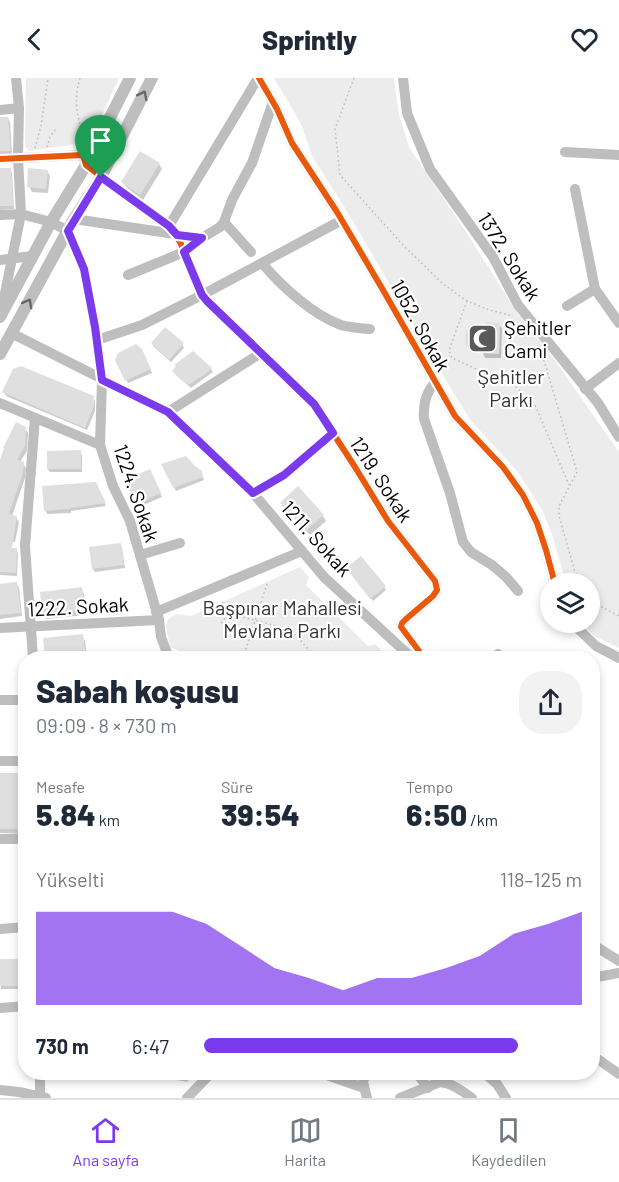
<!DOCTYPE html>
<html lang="tr">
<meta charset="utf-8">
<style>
body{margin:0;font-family:Barlow,sans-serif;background:#f2f2f3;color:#1f2937;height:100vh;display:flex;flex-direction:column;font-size:22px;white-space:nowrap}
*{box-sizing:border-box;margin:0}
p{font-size:20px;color:#747a83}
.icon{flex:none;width:33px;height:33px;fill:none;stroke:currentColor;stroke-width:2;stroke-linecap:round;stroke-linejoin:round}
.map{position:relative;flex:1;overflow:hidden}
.details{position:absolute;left:18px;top:573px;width:582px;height:429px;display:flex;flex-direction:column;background:#fff;border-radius:24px;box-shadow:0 3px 9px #0003}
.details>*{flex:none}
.tools{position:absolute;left:540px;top:495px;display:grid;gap:12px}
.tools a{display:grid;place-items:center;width:60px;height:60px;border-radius:50%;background:#fff;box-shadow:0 3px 9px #0003;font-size:30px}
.pin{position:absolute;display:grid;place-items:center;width:51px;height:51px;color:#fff;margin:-62px -26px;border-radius:50% 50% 50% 0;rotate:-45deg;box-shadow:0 0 6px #0007}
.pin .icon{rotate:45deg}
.round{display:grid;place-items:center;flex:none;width:63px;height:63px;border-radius:24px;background:#f2f2f3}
.overview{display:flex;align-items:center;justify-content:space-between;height:102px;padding:0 18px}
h1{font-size:33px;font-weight:800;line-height:45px}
.stats{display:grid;grid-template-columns:repeat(3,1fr);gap:9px;height:102px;padding:6px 18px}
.stats div{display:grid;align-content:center}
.stats b{font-size:30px;font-weight:800}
.stats small{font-size:16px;font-weight:400}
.stats p{font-size:16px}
.chart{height:168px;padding:12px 18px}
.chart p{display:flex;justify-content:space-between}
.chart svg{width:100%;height:108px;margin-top:6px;fill:#7c3aed;opacity:.7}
ul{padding:0 18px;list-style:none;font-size:20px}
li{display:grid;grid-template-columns:96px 72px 1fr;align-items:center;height:45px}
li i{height:15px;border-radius:8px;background:#7c3aed}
header{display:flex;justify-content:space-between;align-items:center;height:78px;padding:0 18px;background:#fff;font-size:27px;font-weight:800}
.menu{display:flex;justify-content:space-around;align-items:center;height:84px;border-top:2px solid #e0e1e3;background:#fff;font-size:16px;color:#747a83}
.menu a{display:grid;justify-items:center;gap:3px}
.menu .on{color:#7c3aed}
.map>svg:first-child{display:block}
.green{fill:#ececec}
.shadow{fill:#0003}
.building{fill:#dfdfdf}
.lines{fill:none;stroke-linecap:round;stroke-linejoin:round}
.path{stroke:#b9b9b9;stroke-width:1.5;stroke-dasharray:1.5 3;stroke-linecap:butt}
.minor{stroke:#bebebe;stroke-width:10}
.major{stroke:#bebebe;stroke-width:12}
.cycleway-casing{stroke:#fff;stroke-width:10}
.cycleway{stroke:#e8590c;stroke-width:6}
.oneway{stroke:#686868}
.route-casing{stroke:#fff;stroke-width:12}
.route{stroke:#7c3aed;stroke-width:8}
.labels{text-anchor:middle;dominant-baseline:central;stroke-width:4.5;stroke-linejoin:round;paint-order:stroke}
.street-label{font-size:20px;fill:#000;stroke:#fff}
.poi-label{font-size:20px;fill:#000;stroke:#fff;text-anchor:start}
.park-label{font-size:20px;fill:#333;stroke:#fff}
</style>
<header><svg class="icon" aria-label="back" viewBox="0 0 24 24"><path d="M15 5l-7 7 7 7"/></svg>Sprintly<svg class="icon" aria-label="heart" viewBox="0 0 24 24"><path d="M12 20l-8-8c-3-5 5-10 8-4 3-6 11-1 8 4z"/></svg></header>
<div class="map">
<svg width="619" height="1020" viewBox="0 0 619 1020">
<rect width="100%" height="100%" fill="#fff"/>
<g class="green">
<polygon points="26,0 119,0 89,64 29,73 25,68"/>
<polygon points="274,0 394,0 399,37 409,69 472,163 517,235 547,271 619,374 619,570 594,558 582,545 590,544 590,506 566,505 551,453 542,432 518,394 471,343 448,306 345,130 312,78 301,46"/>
<polygon points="300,489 309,499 306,507 368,568 375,566 389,580 180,580 178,572 170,569 166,548 168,541 177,536 191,538"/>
</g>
<g class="shadow">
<polygon points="0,40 8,40 10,44 12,76 0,77"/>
<polygon points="159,86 162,91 143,122 126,109 123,104"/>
<polygon points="0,91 10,91 12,95 14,131 0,132"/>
<polygon points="47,93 50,98 48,115 32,114 29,108"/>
<polygon points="499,246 502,251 501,280 485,280 482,272 470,272 467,267"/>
<polygon points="152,265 182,266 184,270 171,284 154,269"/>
<polygon points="143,276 152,295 128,305 116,282"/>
<polygon points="211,291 213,294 191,310 176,297 174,293"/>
<polygon points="4,314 93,320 95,323 95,333 87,352 6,318"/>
<polygon points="25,350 28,355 27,373 20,384 23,386 26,390 25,400 12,438 16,439 19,444 15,464 0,462 0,386"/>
<polygon points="80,374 82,377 82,394 50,394 48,391"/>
<polygon points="163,387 201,394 204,402 176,413"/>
<polygon points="152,396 162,419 139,429 127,403"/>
<polygon points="95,406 106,428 71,433 71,435 47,436 45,432"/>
<polygon points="285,430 323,438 326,443 310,457"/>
<polygon points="120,466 122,470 125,490 95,494 93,491 90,471"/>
<polygon points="0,471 16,472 18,475 17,498 0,497"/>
<polygon points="350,494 384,509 386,512 373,523"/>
<polygon points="16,506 19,509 22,538 0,541 0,508"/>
<polygon points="81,511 84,516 86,537 46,541 44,536"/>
<polygon points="82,558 85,563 87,580 47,580 45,562"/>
<polygon points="0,696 23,696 26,700 26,756 0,755"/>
<polygon points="0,883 24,883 26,911 1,911"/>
<polygon points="151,994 189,994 188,1004 153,998"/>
</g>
<g class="building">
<polygon points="0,39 8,39 11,73 0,73"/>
<polygon points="140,73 160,85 140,117 121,104"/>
<polygon points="0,90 11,90 13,128 0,128"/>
<polygon points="28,90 48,92 46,111 27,109"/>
<polygon points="485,244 500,245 499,276 480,275 481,268 465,267 466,252 485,252"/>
<polygon points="165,249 184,265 169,282 151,265"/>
<polygon points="136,266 142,271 151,291 125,303 115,282 118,275"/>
<polygon points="193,273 212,290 204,297 188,307 172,293 176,288 174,287"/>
<polygon points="21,288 94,318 94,328 85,350 2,314 13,291"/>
<polygon points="16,344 26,349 26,353 25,368 17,382 24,384 23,395 9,436 17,438 12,470 17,470 16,495 0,494 0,382 4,370 3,370"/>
<polygon points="81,372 81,391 47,391 47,373"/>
<polygon points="186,378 194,387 202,393 203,399 173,410 161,386"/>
<polygon points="150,391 161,415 136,426 125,402"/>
<polygon points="96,404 106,425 70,430 70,431 44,433 42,408"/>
<polygon points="298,408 324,437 306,453 280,425"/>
<polygon points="121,465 124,487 92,491 89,469"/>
<polygon points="361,478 386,508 370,521 346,490"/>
<polygon points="15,504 17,504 21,535 0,537 0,506"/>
<polygon points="82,509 85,532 42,537 40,514"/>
<polygon points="83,556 86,580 45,580 43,560"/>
<polygon points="0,695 24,695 26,751 0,751"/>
<rect x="0" y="881" width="25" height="27"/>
</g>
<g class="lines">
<g class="path">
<path d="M80 0C73 22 77 42 86 63"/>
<polyline points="354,0 335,51 340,97 403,167 442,205 465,222 489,232 513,238"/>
<polyline points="47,69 50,59 57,49"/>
<polyline points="35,70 41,48 48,0"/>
<polyline points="467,223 449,272 452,280 516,309 535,327 569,407"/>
<polyline points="540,269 577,394 559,428 559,438 575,494 583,506"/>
<polyline points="590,515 598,527 619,538"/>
<polyline points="222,524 235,537 277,548 293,555 302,564 316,580"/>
<polyline points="221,545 230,534"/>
<polyline points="243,580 268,503"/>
</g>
<g class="minor">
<polyline points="259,0 277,31 292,65 337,134 383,212 455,338 503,389 523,417 537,445 546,472 555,506"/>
<polyline points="403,0 407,35 430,91 493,179 518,227 598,325 619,359"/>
<polyline points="0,32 19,30"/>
<polyline points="565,74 619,77"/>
<polyline points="0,81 83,77 86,87 173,152 181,166 202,217 314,326 355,389 388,443 435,503 437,512 433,518 406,541 402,545 401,549 419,573 420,580"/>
<polyline points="575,111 595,211 619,245"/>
<polyline points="0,137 21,136 51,144 68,153 84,191 95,249 102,302 100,367 113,408 130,443 159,542 161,559 169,580"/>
<polyline points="74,141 202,160"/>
<polyline points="224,144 251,174"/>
<polyline points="169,148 258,0"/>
<polyline points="0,182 32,178"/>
<path d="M262 185C281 208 313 237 341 247 351 250 360 250 370 251"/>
<polyline points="128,197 184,174 202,160 220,149 224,144 232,122 252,85 273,24"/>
<polyline points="567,228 595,211"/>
<polyline points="2,230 21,136 18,80 19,30 16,0"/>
<polyline points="11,255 168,334 253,415 324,499 412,580"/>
<polyline points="97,262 142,247 202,217 342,142"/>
<path d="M435 305C425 315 423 327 424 341L450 415 463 464 471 474 492 487 506 499 518 513"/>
<polyline points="585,311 619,285"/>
<polyline points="0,325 100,367"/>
<polyline points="168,334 261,275"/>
<polyline points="253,415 284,397 333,355"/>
<polyline points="140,477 180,465"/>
<polyline points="156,534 302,473"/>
<polyline points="571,544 596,568 619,580"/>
<polyline points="0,550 159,542"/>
<polyline points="33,580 25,468 35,340"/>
<polyline points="494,580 498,576"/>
<polyline points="0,622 26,622"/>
<polyline points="0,683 26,683"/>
<polyline points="0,761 26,761"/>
<polyline points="0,851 26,849"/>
<polyline points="592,866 619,883"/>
<polyline points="592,900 619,895"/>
<polyline points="0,930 26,928"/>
<polyline points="592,977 619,996"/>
<polyline points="40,994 40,1020"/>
<polyline points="318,994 364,1010"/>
<polyline points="366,994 363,1004 367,1020"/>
<polyline points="416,994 428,1010"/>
<polyline points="483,994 497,1006 506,1020"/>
<polyline points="0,1012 19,1014 46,1020"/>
<polyline points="187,1020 212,994"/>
<path d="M400 1020 440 1004C452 1005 462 1013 472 1020"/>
</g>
<g class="major">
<polyline points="0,239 51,144 86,87 130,0"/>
<polyline points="0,276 74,141 101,99 152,0"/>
</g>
<defs>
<g id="cycleway">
<polyline points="259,0 277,31 292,65 337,134 383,212 455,338 503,389 523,417 537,445 546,472 555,506"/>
<polyline points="0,81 83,77 86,87 173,152 181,166 202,217 314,326 355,389 388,443 435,503 437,512 433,518 406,541 402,545 401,549 419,573 420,580"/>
</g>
</defs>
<use href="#cycleway" class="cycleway-casing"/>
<use href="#cycleway" class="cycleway"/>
</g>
<defs><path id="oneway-chevron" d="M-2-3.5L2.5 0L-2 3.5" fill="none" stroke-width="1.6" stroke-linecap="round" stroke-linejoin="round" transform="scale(1.5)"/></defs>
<g class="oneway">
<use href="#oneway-chevron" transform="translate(143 17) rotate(-63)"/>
<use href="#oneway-chevron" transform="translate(28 225) rotate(-61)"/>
</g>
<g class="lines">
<defs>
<polygon id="route" points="101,99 169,148 177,157 202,160 184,174 202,217 207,223 314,326 333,355 284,397 253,415 168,334 102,302 95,249 84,191 68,153"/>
</defs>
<use href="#route" class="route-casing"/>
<use href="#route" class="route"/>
</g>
<defs>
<symbol id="mosque-square" viewBox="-11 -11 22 22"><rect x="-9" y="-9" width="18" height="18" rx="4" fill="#595959" stroke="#fff"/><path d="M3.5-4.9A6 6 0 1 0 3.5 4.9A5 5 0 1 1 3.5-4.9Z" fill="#fff"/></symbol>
</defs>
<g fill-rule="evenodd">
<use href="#mosque-square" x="466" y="244" width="33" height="33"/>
</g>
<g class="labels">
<g class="street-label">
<text transform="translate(510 178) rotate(58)">1372. Sokak</text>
<text transform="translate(421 247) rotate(61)">1052. Sokak</text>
<text transform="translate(382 401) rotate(57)">1219. Sokak</text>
<text transform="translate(137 415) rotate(71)">1224. Sokak</text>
<text transform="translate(317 460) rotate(48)">1211. Sokak</text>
<text transform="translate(78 528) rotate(-3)">1222. Sokak</text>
</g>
<g class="poi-label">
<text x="504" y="249">Şehitler<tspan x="504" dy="23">Cami</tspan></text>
</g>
<g class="park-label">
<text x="511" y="298">Şehitler<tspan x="511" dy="23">Parkı</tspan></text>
<text x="282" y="529">Başpınar Mahallesi<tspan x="282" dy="23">Mevlana Parkı</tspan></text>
</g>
</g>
</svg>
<div class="tools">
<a><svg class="icon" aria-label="layers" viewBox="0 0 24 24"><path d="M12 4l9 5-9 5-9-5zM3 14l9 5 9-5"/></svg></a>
</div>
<div class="pin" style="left:101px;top:99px;background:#1e9e55"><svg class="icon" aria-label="arrive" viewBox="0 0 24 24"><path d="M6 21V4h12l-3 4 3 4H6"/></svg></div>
<section class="details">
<div class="overview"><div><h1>Sabah koşusu</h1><p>09:09 · 8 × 730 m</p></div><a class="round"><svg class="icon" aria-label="share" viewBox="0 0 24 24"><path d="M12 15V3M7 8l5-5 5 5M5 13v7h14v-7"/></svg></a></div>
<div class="stats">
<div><p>Mesafe</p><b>5.84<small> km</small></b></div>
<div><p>Süre</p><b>39:54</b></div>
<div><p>Tempo</p><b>6:50<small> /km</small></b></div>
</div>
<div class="chart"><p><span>Yükselti</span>118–125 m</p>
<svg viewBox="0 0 160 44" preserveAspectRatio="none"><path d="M0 44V6L10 6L20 6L30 6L40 6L50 11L60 20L70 29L80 33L90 38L100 33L110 33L120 29L130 24L140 15L150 11L160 6V44z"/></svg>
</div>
<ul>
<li><b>730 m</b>6:47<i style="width:83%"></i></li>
</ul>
</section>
</div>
<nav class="menu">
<a class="on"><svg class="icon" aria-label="home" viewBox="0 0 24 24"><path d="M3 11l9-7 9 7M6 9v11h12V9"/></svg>Ana sayfa</a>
<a><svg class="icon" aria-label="map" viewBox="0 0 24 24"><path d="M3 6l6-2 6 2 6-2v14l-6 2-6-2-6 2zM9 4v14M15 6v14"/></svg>Harita</a>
<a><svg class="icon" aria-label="saved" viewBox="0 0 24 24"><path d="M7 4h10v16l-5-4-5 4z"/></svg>Kaydedilen</a>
</nav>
